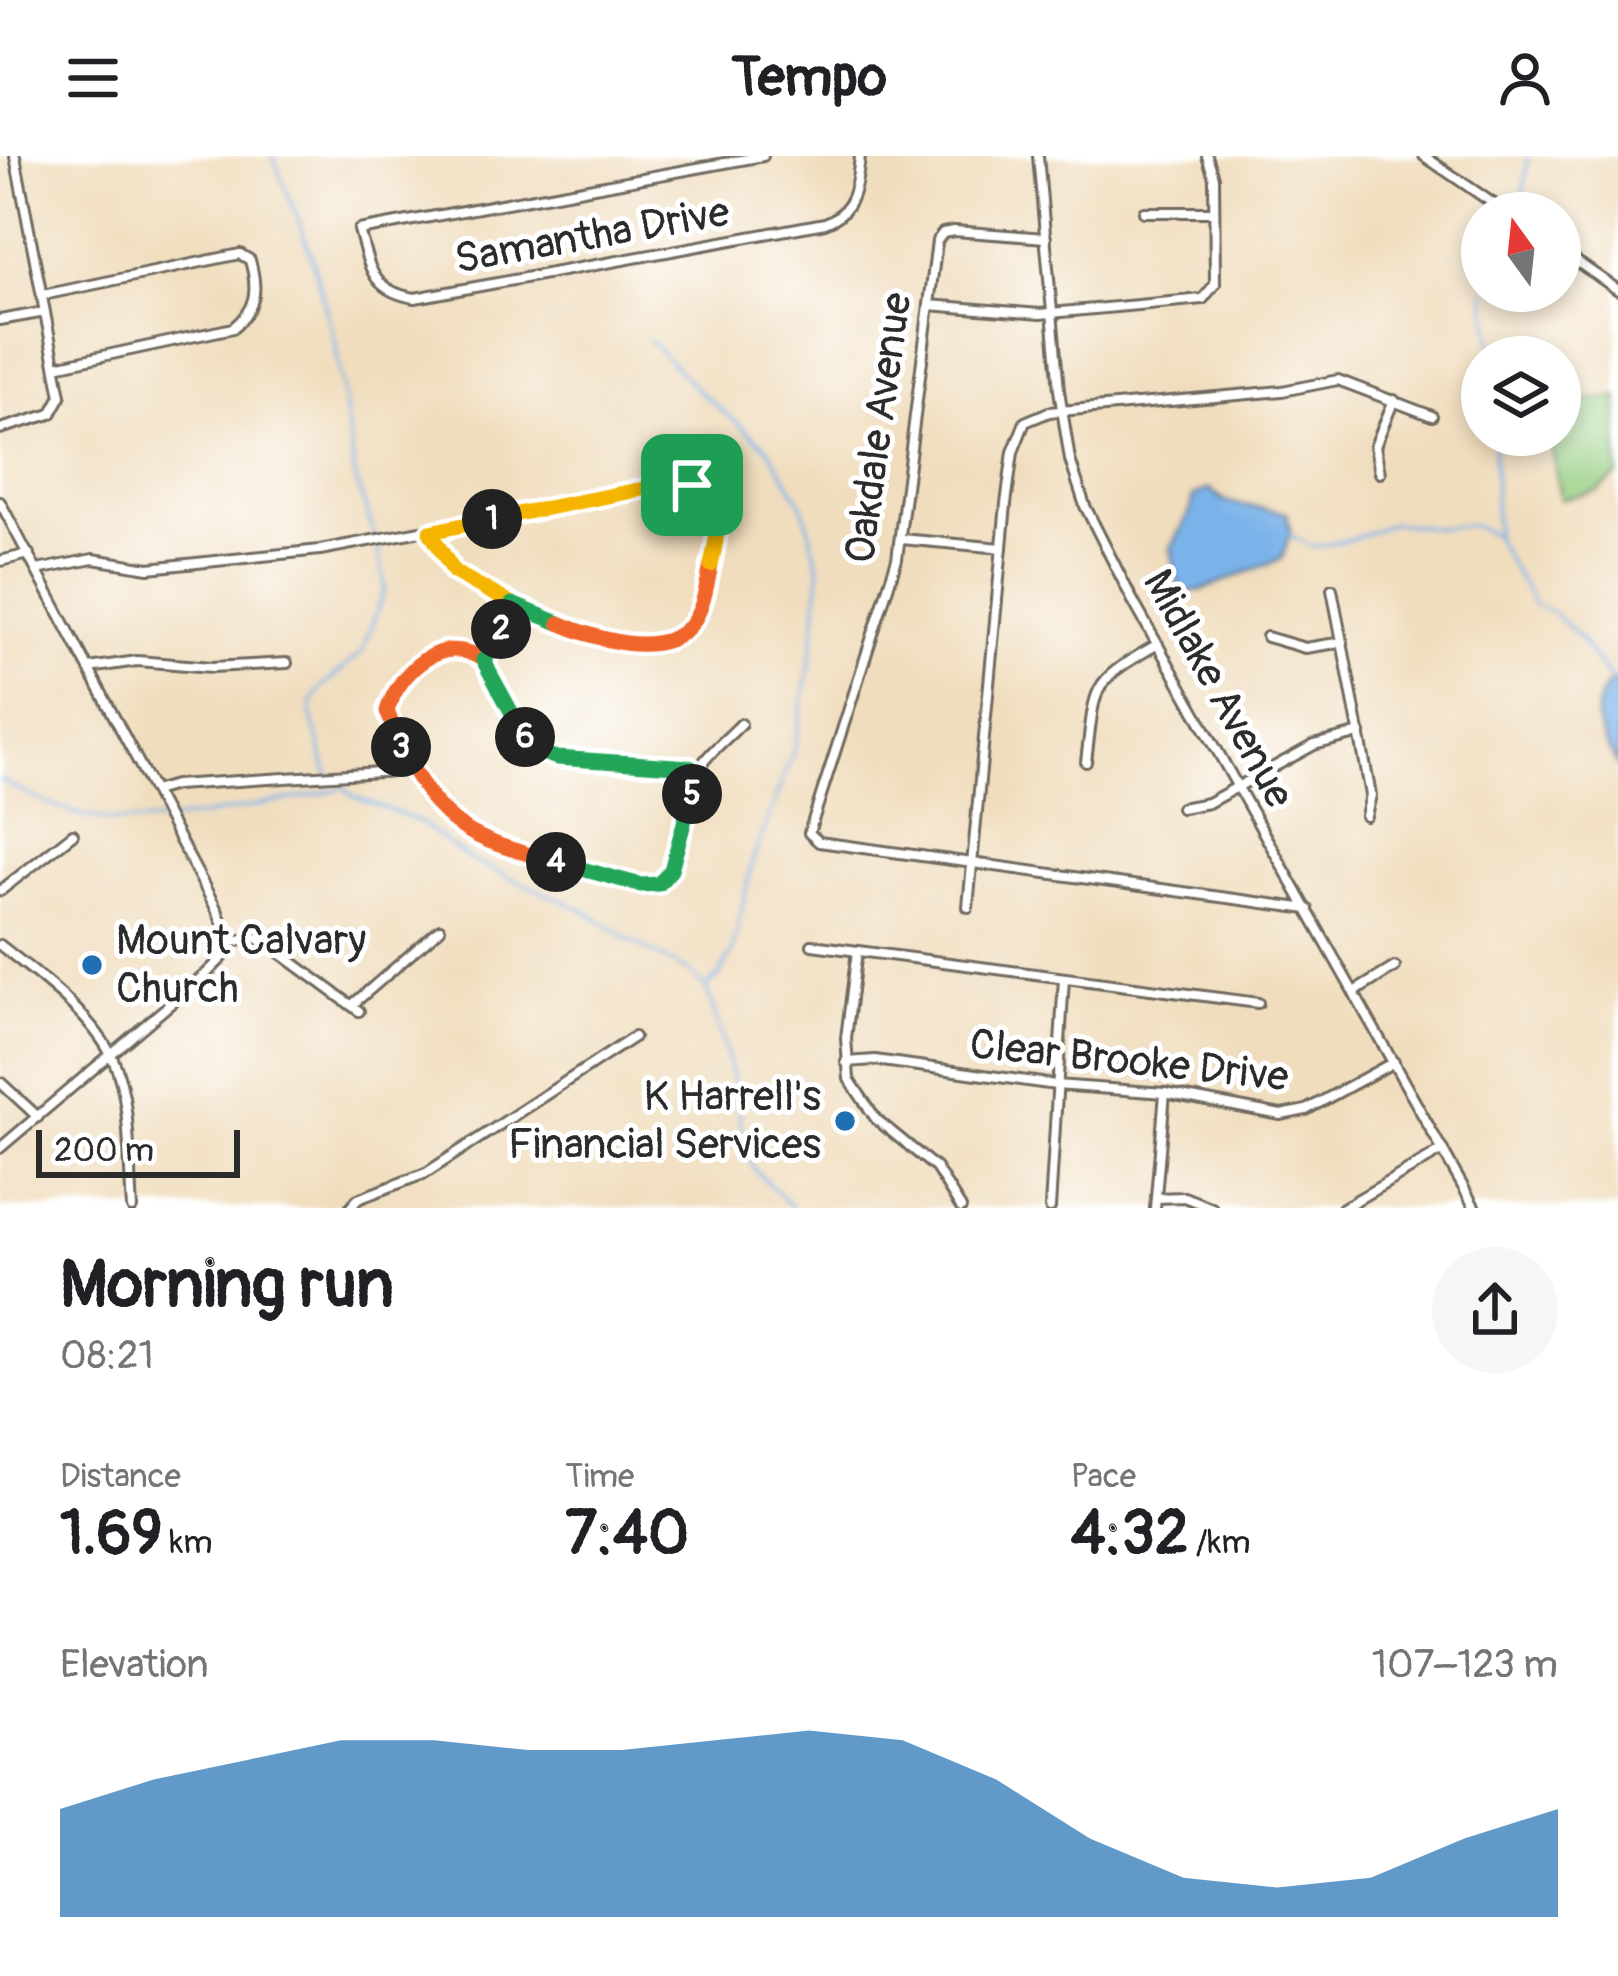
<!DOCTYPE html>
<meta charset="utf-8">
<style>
body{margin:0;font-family:Pangolin,sans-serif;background:#f6f6f6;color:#202124;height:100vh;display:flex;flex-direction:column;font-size:45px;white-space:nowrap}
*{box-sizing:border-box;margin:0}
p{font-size:39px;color:#757577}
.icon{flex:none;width:66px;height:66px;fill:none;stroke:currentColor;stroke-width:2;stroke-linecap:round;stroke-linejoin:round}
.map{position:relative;height:1052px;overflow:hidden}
.drawer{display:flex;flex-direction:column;background:#fff;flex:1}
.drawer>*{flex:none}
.needle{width:78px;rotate:345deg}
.buttons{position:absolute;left:1461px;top:36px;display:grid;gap:24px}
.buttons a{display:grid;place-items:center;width:120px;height:120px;border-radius:50%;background:#fff;box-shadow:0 6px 18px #0003;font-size:60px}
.scale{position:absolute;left:36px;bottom:30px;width:204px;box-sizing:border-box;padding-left:12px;border:6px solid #2b2b2b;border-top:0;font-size:33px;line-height:42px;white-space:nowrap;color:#2b2b2b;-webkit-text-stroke:9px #fff;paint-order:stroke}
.pin{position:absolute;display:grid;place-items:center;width:102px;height:102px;color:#fff;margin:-51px;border-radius:24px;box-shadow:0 6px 18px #0006}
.km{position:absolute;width:60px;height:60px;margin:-30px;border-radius:50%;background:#222;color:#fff;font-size:33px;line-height:60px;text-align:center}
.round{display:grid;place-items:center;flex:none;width:126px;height:126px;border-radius:63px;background:#f6f6f6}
.headline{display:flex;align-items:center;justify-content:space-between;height:204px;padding:0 60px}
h1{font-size:66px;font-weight:700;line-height:90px}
.metrics{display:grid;grid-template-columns:repeat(3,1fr);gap:18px;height:204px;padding:12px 60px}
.metrics div{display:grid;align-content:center}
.metrics b{font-size:60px;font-weight:700}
.metrics small{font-size:33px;font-weight:400}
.metrics p{font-size:33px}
.chart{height:336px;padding:24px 60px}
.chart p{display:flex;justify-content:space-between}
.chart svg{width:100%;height:216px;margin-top:12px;fill:#1f6fb2;opacity:.7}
header{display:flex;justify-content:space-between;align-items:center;height:156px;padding:0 60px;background:#fff;font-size:54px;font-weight:700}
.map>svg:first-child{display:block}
.green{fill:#96ce81;stroke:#607c56;stroke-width:3}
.water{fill:#7ab3ea;stroke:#526f8a;stroke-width:3}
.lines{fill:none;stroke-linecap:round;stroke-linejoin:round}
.stream{stroke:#7ab3ea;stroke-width:3}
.minor-casing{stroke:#70695e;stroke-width:14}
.minor{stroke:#fff;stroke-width:8}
.split-1-casing{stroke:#fff;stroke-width:24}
.split-2-casing{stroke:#fff;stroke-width:24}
.split-3-casing{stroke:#fff;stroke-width:24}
.split-4-casing{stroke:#fff;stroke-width:24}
.split-5-casing{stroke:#fff;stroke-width:24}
.split-6-casing{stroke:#fff;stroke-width:24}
.split-7-casing{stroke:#fff;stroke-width:24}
.split-8-casing{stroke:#fff;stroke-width:24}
.split-9-casing{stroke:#fff;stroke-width:24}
.split-1{stroke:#f5b400;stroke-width:15}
.split-2{stroke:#f5b400;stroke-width:15}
.split-3{stroke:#f0652b;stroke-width:15}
.split-4{stroke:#f0652b;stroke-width:15}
.split-5{stroke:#22a559;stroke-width:15}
.split-6{stroke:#22a559;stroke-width:15}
.split-7{stroke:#22a559;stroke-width:15}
.split-8{stroke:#f0652b;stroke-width:15}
.split-9{stroke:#f5b400;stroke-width:15}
.poi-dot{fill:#1f6fb2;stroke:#fff;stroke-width:4.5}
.labels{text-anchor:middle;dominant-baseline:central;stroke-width:10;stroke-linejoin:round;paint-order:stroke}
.street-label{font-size:42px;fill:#2b2b2b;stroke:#fff}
.poi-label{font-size:42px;fill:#2b2b2b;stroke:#fff;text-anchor:start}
</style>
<header><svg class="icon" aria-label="menu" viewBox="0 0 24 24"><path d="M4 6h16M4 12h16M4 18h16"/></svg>Tempo<svg class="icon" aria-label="person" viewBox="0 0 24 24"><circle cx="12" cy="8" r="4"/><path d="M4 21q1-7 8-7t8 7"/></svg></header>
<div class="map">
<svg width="1618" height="1052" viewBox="0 0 1618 1052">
<rect width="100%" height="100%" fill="#fff"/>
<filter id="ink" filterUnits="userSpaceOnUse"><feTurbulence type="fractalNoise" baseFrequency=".00833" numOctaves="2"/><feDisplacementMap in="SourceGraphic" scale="24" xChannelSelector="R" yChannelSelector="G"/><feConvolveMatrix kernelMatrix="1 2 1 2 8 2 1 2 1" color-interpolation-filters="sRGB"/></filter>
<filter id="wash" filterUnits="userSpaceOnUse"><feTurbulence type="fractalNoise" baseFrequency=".004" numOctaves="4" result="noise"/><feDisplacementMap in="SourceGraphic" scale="48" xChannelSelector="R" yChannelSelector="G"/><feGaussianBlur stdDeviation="2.7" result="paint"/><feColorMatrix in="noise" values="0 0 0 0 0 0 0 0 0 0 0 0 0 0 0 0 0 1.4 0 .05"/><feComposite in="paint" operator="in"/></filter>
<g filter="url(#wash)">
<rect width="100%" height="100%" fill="#f0ddbd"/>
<polygon class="green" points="1618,241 1618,319 1597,335 1560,343 1550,279 1560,279 1560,248"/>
<g class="water">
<polygon points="1209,333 1226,346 1287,357 1290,376 1282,402 1202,434 1185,436 1178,428 1171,392 1189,359 1193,341"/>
<path d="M1611 524 1618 530V611C1601 578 1584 558 1611 524Z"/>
</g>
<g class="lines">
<g class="stream">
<polyline points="273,0 309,92 335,185 355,321 378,390 385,432 362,496 319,534 312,545 311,556 327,616 353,640 418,665 470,704 586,755 634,787 690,816 706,832 712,849 735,930 746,999 755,1014 792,1052"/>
<polyline points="1513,57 1523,38 1528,0"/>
<polyline points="1485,135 1494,201"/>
<polyline points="649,184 701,237 768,292 803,350 820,415 813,491 794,594 753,703 732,796 720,819 706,831"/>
<polyline points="1494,279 1495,379 1498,388 1534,448 1553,457 1578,480 1611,525"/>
<polyline points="1286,377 1314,391 1353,383 1393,367 1437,372 1471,369 1495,379"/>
<path d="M0 624C91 675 140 672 240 653 273 646 306 642 339 633"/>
</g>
</g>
</g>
<g filter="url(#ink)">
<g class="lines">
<defs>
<g id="minor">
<path d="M763 0 359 74C370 112 371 135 415 142L825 67C855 56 857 28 860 0"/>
<polyline points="1038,0 1059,234 1070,304 1085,350 1133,445 1475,1052"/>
<polyline points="1424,0 1507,57"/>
<polyline points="1144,56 1213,56"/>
<polyline points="1046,82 954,75 943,77 937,85 897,403 809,677 819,686 1308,753"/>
<polyline points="1560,94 1618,134"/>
<path d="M43 139 240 98 250 104C258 133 257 152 233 172L56 210"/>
<polyline points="929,149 1040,158 1203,143 1215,128 1214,21 1207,0"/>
<polyline points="0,164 45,156"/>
<polyline points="0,273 51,258 61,240 15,0"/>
<polyline points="1380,317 1375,290 1394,244"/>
<polyline points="0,346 218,756 229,787"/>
<polyline points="901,383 1002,392"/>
<polyline points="0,405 29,398"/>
<path d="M37 414 93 403 149 412 320 394 675 327C736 328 717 392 706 429 702 443 700 461 689 472 674 486 637 490 618 487 570 481 506 446 464 423L448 407 430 376"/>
<polyline points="1332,433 1371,639 1366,660"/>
<polyline points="1267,481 1305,492 1343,486"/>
<polyline points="483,504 490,497 512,448"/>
<polyline points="89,512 137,505 212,511 287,507"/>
<path d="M1086 606C1096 528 1088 528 1158 488"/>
<path d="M697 616 682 609C643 606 571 614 538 594 497 568 506 490 446 496 428 497 419 505 409 519 400 529 387 543 388 558 390 587 436 655 460 672 489 692 615 728 651 730 690 717 683 650 696 618 704 600 728 582 741 568"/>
<polyline points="154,635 175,629 413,614"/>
<polyline points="1181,652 1208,647 1314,589 1360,577"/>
<polyline points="0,735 73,678"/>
<polyline points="968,751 1006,348 1013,296 1025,266 1049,256 1282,235 1338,224 1432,260"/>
<polyline points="229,787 254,781 265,786 359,855"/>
<path d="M0 789C38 819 92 858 113 903 132 946 128 1005 132 1052"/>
<polyline points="812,789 1258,847"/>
<polyline points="857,795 846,882 849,923 876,963 936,1012 961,1052"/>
<polyline points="1354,836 1395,811"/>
<polyline points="352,849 440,773"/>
<polyline points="846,906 875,904 1056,929 1165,937 1281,959 1306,954 1394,906"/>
<polyline points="0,926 38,961"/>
<polyline points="0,992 208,816 224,800 229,787"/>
<polyline points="1156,1042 1184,1041 1212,1052"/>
<polyline points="350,1052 358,1043 426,1017 634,881"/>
<polyline points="1050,1052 1064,822"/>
<polyline points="1155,1052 1165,937"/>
<polyline points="1343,1052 1443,994"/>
</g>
</defs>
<use href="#minor" class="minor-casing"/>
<use href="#minor" class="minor"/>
</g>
</g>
<g class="lines" filter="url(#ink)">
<defs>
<polyline id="split-1" points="492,363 648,332 692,329"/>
<polyline id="split-2" points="492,363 430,376 454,416 512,448 501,473"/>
<path id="split-3" d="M401 591 387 555C399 516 442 475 483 504L490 497 501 473"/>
<path id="split-4" d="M401 591C444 675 469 682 556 706"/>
<polyline id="split-5" points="556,706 641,729 659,728 671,714 692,638"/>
<polyline id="split-6" points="525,581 542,597 557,602 690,611 697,616 692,638"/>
<polyline id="split-7" points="525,581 483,504 490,497 512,448 559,467"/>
<path id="split-8" d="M559 467C594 482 656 503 688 472 703 458 707 428 711 409"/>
<path id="split-9" d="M692 329C726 349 718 376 711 409"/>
</defs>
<use href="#split-1" class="split-1-casing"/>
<use href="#split-2" class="split-2-casing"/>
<use href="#split-3" class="split-3-casing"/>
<use href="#split-4" class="split-4-casing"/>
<use href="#split-5" class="split-5-casing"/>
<use href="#split-6" class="split-6-casing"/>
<use href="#split-7" class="split-7-casing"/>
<use href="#split-8" class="split-8-casing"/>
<use href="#split-9" class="split-9-casing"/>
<use href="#split-1" class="split-1"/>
<use href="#split-2" class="split-2"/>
<use href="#split-3" class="split-3"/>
<use href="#split-4" class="split-4"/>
<use href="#split-5" class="split-5"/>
<use href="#split-6" class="split-6"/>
<use href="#split-7" class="split-7"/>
<use href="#split-8" class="split-8"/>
<use href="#split-9" class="split-9"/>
</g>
<g class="poi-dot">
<circle cx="92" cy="809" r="12"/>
<circle cx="845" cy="965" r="12"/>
</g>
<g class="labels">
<g class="street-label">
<text transform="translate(592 80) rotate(-10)">Samantha Drive</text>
<text transform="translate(879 272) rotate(-82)">Oakdale Avenue</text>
<text transform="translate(1218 533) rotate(61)">Midlake Avenue</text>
<text transform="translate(1129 905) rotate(6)">Clear Brooke Drive</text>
</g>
<g class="poi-label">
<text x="116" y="785">Mount Calvary<tspan x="116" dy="48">Church</tspan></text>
<text x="821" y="941" text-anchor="end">K Harrell's<tspan x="821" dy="48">Financial Services</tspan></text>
</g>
</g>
</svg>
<div class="buttons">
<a><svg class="needle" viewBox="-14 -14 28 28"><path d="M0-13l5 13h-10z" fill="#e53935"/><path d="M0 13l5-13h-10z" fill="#757577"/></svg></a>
<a><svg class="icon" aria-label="layers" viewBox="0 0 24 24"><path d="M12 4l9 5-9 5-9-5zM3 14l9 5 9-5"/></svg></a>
</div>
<div class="scale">200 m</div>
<div class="pin" style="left:692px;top:329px;background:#1e9e55"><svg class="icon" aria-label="arrive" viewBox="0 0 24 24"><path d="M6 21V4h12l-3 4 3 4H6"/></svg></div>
<b class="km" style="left:492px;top:363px">1</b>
<b class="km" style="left:501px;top:473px">2</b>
<b class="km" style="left:401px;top:591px">3</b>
<b class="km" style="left:556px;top:706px">4</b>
<b class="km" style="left:692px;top:638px">5</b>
<b class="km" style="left:525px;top:581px">6</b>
</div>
<section class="drawer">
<div class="headline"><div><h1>Morning run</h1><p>08:21</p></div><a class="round"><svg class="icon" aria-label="share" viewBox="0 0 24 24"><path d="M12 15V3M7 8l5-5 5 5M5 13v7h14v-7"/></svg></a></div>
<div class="metrics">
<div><p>Distance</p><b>1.69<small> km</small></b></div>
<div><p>Time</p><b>7:40</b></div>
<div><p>Pace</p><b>4:32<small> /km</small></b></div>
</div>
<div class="chart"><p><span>Elevation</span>107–123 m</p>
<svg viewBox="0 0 160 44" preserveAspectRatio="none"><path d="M0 44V22L10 16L20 12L30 8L40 8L50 10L60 10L70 8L80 6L90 8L100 16L110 28L120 36L130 38L140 36L150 28L160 22V44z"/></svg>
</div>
</section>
